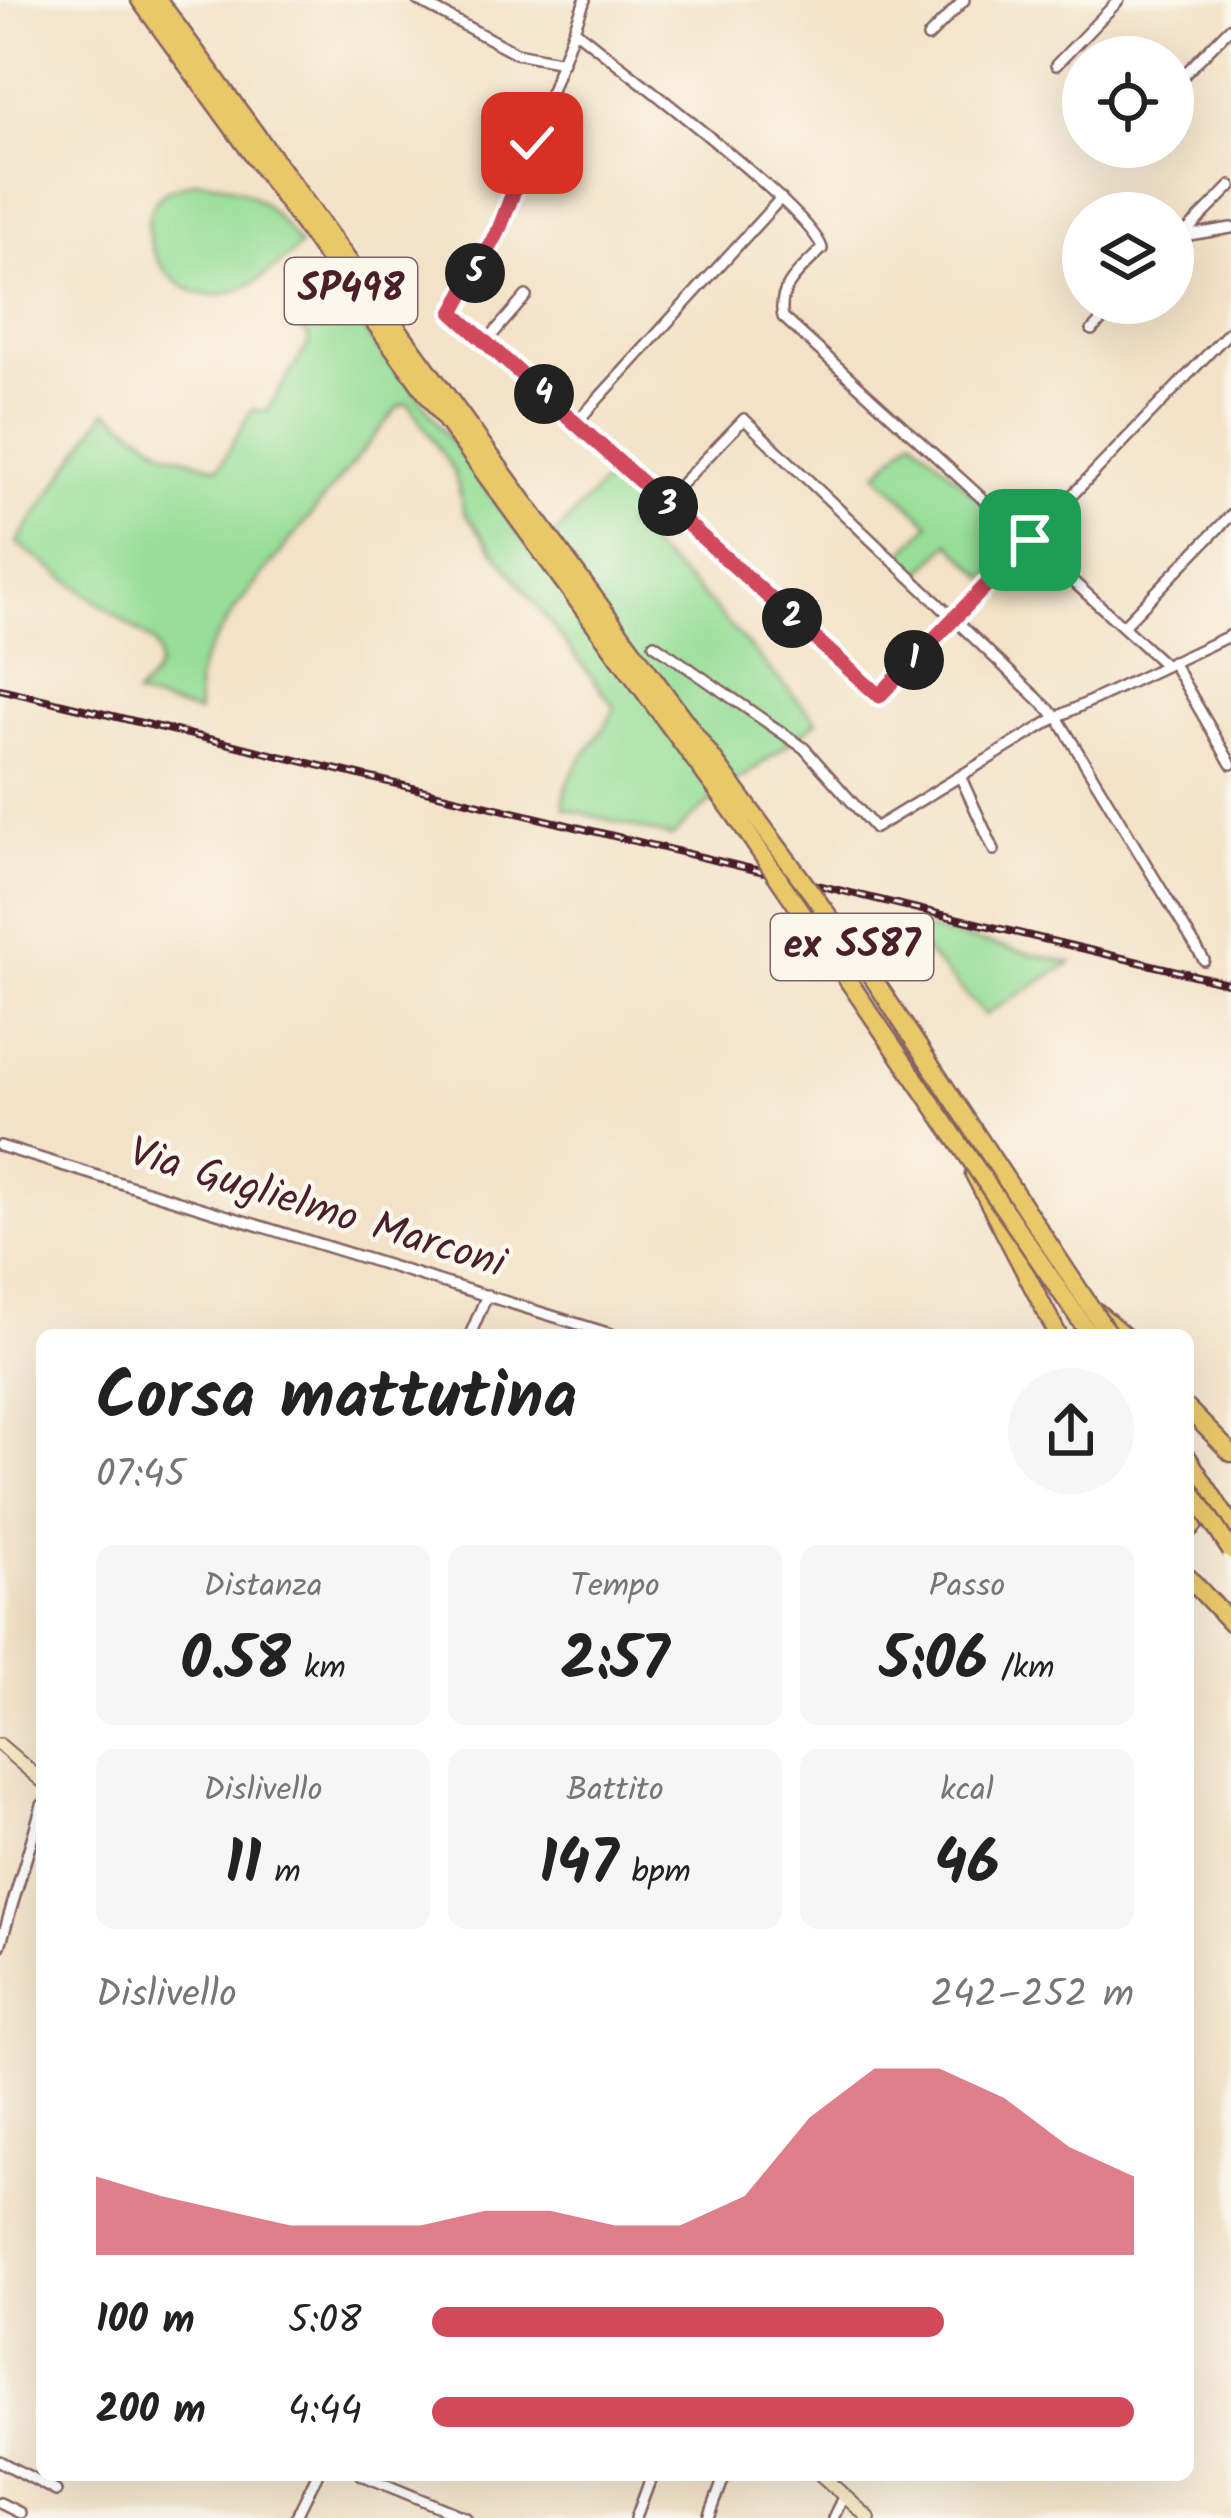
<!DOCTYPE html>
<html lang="it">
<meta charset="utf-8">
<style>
body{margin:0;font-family:Kalam,sans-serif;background:#f6f6f6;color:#222;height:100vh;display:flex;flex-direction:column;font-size:45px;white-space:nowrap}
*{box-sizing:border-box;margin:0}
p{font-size:39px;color:#767676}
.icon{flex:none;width:66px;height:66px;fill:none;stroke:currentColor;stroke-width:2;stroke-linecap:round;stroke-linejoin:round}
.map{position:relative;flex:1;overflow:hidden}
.side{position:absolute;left:36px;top:1329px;width:1158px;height:1152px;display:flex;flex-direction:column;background:#fff;border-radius:18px;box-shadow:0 12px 48px #0002}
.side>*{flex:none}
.controls{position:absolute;left:1062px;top:36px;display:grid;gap:24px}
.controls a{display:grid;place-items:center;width:132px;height:132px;border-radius:50%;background:#fff;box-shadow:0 12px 48px #0002;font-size:60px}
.pin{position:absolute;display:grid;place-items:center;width:102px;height:102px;color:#fff;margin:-51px;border-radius:24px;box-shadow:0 6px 18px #0006}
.km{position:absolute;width:60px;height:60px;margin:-30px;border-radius:50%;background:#222;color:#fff;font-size:33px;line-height:60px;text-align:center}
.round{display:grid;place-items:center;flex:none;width:126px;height:126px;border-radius:63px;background:#f6f6f6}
.overview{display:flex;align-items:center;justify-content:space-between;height:204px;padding:0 60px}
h1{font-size:66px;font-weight:600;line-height:90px}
.metrics{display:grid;grid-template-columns:repeat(3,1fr);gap:18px;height:204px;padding:12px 60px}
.metrics div{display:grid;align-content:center;border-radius:18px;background:#f6f6f6;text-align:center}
.metrics b{font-size:60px;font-weight:600}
.metrics small{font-size:33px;font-weight:400}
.metrics p{font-size:33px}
.chart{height:336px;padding:24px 60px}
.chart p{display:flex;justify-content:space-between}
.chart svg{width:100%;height:216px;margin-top:12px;fill:#d1495b;opacity:.7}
ul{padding:0 60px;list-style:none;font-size:39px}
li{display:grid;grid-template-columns:192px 144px 1fr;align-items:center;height:90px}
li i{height:30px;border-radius:15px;background:#d1495b}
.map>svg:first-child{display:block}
.green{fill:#97de98;stroke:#707e62;stroke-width:3}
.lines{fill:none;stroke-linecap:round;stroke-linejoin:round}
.street-casing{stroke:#856362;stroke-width:14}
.secondary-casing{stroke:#856362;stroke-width:16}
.highway-casing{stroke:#856362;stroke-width:21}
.street{stroke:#fff;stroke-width:9}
.secondary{stroke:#f7e9c3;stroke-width:12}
.highway{stroke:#eac769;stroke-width:16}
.rail-casing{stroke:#4a1f2b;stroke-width:8}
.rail{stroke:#fbf7ec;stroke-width:3;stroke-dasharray:9;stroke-linecap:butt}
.highway-bridge-casing{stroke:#856362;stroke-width:21;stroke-linecap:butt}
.highway-bridge{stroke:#eac769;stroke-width:16}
.route-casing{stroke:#fff;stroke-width:24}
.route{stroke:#d1495b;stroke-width:15}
.labels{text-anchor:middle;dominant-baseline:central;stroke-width:9;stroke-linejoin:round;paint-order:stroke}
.shield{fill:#fbf7ec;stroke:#7f6065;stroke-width:3}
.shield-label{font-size:39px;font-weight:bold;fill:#4a1f2b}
.street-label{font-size:42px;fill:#4a1f2b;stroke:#fbf7ec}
</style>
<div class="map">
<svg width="1231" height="2518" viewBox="0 0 1231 2518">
<rect width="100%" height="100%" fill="#fbf7ec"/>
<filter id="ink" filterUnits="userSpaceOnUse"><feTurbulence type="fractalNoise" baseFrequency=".00833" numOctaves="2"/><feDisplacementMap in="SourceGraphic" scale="24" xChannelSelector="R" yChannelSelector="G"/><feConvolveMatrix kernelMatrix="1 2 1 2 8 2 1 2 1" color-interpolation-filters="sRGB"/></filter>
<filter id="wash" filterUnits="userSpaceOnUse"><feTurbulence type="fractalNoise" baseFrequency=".004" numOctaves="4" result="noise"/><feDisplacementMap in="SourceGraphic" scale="48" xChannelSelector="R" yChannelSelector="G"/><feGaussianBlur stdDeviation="2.7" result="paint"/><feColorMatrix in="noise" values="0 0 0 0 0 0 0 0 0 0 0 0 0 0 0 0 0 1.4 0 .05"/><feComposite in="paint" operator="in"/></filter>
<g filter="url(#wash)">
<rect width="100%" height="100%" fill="#f3e2c7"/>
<g class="green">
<path d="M197 181C247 183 272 206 300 246 279 267 249 291 219 295 176 301 130 241 155 202 164 188 183 185 197 181Z"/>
<path d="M330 286 390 364 403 375 535 557 617 468 651 497 625 526 697 590 817 721C771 761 715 791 672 837L564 808C561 770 602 742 615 707L464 512 454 471 408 403 398 407 235 609 202 661 197 682 198 713 135 696C153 679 166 668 154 643L17 543 107 410 167 452 219 468 252 409 266 412 308 345V335L287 317 310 304Z"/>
<polygon points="913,437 1022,539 986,578 950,543 920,573 901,555 930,524 877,474"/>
<polygon points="911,926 1071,963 985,1015 918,944"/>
</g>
</g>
<g filter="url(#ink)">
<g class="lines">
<defs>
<g id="street">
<polyline points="417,0 516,53 563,62"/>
<polyline points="585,0 500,227 453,313 879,696 1231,330"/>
<path d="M575 30C615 63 816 213 822 249 803 268 776 287 783 317L1165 665"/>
<polyline points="928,37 964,0"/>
<polyline points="1056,65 1119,0"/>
<polyline points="1173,86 1231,27"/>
<polyline points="1183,236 1231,228"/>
<polyline points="1173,245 1231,186"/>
<polyline points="1092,330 1118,303"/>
<polyline points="486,342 526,296"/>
<polyline points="576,423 781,198"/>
<polyline points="664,502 744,419 1057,717 1204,960"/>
<polyline points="1123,626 1231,515"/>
<polyline points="654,644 804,748 875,828 1057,717 1231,635"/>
<polyline points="1172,662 1231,764"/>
<polyline points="961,778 994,850"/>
<polyline points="0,1146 614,1335"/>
<polyline points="470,1335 487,1295"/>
<polyline points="0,1946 42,1805"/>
<polyline points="0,2461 56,2491"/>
<polyline points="362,2475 466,2518"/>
<polyline points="0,2503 20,2513"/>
<polyline points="296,2518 317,2475"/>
<polyline points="636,2518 652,2475"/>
<polyline points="709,2518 725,2475"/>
<polyline points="833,2518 844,2495"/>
</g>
<g id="secondary">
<polyline points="0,1745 42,1781"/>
<polyline points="821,2475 869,2518"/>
</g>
<g id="highway">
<polyline points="140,0 563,581"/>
<polyline points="158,0 576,573"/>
<polyline points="974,1174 1058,1335"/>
<polyline points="1097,1312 1123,1335"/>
<polyline points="1188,1409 1231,1453"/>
<polyline points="1188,1458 1231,1525"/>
<polyline points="1188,1530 1198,1520"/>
<polyline points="1188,1577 1231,1623"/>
</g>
</defs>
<use href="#street" class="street-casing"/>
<use href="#secondary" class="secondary-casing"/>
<use href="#highway" class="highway-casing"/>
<use href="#street" class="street"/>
<use href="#secondary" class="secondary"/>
<use href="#highway" class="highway"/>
<defs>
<polyline id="rail" points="0,689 1231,984"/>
</defs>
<use href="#rail" class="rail-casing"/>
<use href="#rail" class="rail"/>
<defs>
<g id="highway-bridge">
<polyline points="576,573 861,960 1109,1335"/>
<polyline points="563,581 733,812 1090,1335"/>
<polyline points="1188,1485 1231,1551"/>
</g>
</defs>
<use href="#highway-bridge" class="highway-bridge-casing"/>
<use href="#highway-bridge" class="highway-bridge"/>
</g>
</g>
<g class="lines" filter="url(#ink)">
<defs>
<polyline id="route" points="532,143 500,227 453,313 879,696 1030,540"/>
</defs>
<use href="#route" class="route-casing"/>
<use href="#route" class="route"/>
</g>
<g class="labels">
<g class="shield">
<rect x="285" y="258" width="132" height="66" rx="9"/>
<rect x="771" y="914" width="162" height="66" rx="9"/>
</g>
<g class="shield-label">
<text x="351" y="291">SP498</text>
<text x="852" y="947">ex SS87</text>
</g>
<g class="street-label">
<text transform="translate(317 1209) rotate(17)">Via Guglielmo Marconi</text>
</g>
</g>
</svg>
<div class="controls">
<a><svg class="icon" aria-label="locate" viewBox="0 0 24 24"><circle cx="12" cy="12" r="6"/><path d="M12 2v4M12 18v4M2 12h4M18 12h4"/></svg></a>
<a><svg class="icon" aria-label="layers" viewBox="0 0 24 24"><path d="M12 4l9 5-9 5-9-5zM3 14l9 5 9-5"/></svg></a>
</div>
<div class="pin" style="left:1030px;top:540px;background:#1e9e55"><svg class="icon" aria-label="arrive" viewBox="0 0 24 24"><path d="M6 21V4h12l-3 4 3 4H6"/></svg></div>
<div class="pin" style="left:532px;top:143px;background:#d93025"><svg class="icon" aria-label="check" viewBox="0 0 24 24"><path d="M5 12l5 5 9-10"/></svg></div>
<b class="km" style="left:914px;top:660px">1</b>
<b class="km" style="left:792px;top:618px">2</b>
<b class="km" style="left:668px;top:506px">3</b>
<b class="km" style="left:544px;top:394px">4</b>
<b class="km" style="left:475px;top:273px">5</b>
<section class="side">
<div class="overview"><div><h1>Corsa mattutina</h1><p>07:45</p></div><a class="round"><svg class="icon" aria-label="share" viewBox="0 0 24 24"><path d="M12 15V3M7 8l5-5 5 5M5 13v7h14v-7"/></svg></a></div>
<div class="metrics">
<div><p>Distanza</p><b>0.58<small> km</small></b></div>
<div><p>Tempo</p><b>2:57</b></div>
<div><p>Passo</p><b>5:06<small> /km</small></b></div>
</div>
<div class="metrics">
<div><p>Dislivello</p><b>11<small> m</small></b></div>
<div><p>Battito</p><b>147<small> bpm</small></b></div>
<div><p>kcal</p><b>46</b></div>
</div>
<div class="chart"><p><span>Dislivello</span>242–252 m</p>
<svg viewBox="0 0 160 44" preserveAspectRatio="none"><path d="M0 44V28L10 32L20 35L30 38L40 38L50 38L60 35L70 35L80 38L90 38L100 32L110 16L120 6L130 6L140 12L150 22L160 28V44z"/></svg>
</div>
<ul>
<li><b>100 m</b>5:08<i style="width:73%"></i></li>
<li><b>200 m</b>4:44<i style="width:100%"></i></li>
</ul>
</section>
</div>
